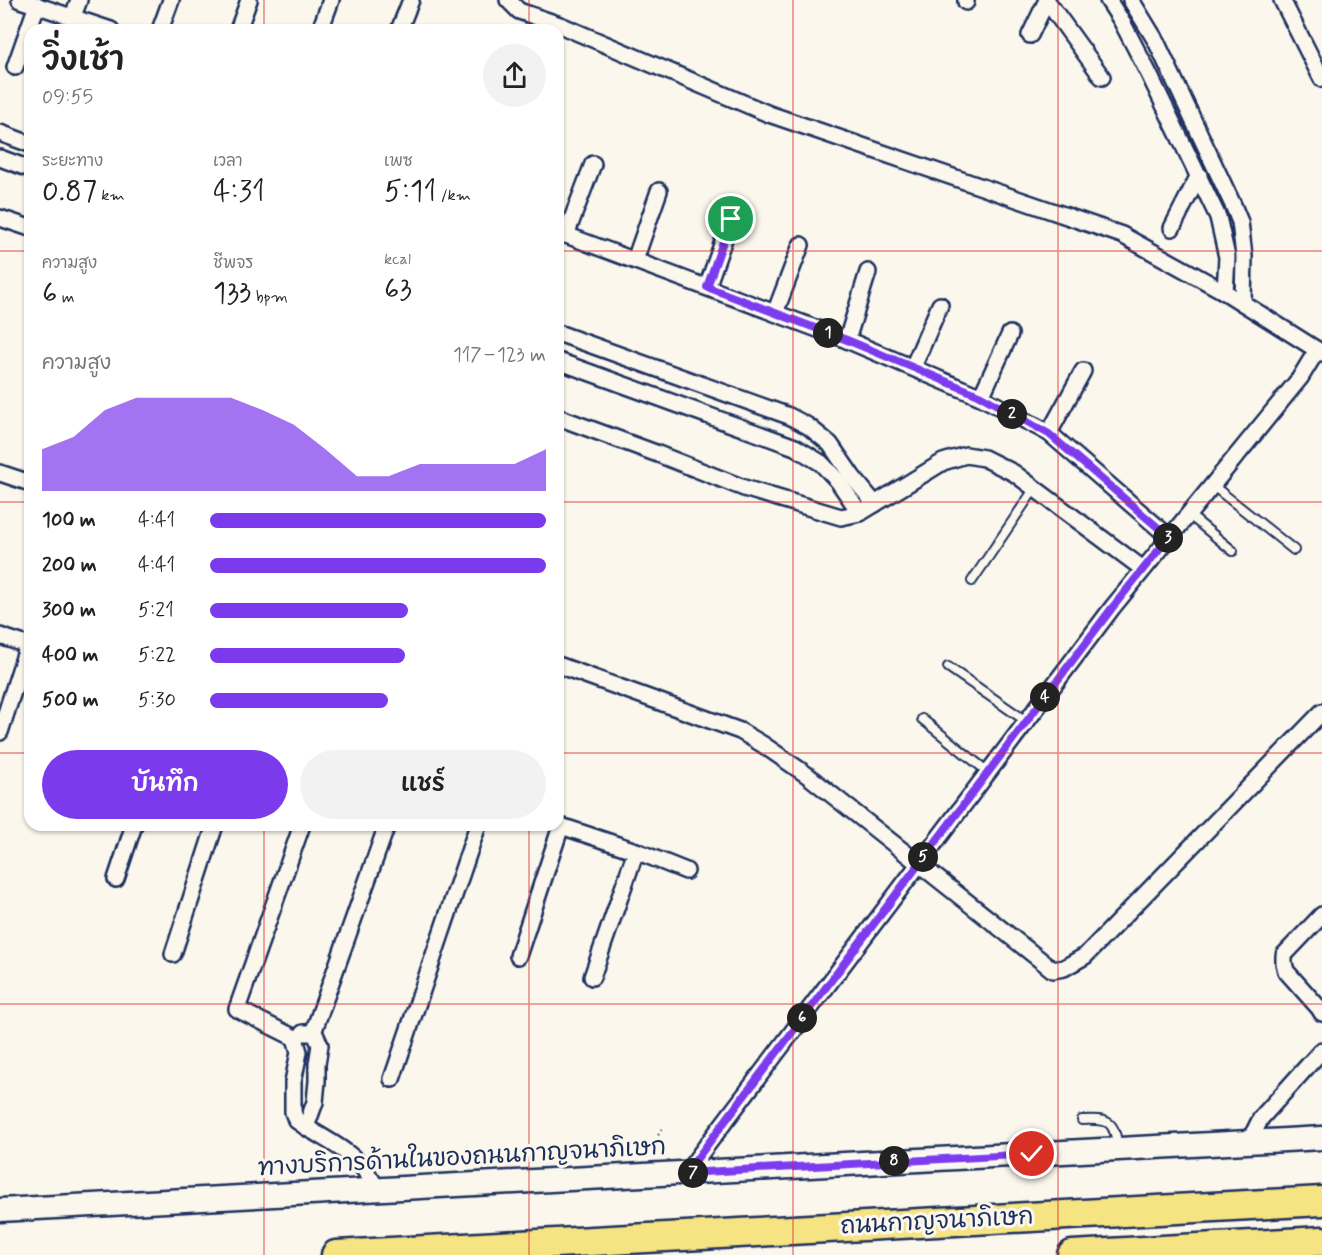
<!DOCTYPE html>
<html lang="th">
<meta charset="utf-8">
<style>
body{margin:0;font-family:Mynerve,"Playpen Sans Thai",sans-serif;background:#f2f2f2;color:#222;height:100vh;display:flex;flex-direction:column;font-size:22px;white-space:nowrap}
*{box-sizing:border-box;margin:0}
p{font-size:20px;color:#767676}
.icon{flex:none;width:33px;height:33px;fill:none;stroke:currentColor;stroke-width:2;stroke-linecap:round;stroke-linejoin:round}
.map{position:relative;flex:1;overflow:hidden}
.sheet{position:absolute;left:24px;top:24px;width:540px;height:807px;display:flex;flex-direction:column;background:#fff;border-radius:18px;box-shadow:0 2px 4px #0004}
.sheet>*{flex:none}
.pin{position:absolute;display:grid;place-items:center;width:51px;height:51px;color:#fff;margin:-26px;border:3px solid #fff;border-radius:50%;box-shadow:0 2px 6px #0007}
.km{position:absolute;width:30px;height:30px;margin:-15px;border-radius:50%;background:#222;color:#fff;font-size:16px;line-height:30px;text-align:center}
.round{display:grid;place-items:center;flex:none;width:63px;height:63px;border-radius:32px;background:#f2f2f2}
.head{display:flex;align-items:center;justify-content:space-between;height:102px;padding:0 18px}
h1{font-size:33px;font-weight:600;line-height:45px}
.figures{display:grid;grid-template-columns:repeat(3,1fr);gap:9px;height:102px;padding:6px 18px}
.figures div{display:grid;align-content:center}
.figures b{font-size:30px;font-weight:600}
.figures small{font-size:16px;font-weight:400}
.figures p{font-size:16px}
.chart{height:168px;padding:12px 18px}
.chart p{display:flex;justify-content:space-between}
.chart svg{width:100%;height:108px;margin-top:6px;fill:#7c3aed;opacity:.7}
.action{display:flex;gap:12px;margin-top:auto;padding:12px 18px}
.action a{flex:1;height:69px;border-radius:36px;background:#7c3aed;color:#fff;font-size:24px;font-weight:600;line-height:69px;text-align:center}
.action a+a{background:#f2f2f2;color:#222}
ul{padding:0 18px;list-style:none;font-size:20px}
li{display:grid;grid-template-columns:96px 72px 1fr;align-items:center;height:45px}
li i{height:15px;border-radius:8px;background:#7c3aed}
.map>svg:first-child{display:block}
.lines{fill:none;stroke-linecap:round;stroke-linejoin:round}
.lane-casing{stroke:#1b2f5e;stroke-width:12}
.street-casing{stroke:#1b2f5e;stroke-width:20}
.secondary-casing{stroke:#1b2f5e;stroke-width:27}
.highway-casing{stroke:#1b2f5e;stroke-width:33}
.path{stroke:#1b2f5e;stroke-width:2;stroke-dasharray:1.5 4.5;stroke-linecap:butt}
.lane{stroke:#fbf7ec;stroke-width:8}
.street{stroke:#fbf7ec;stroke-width:15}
.secondary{stroke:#fbf7ec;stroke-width:22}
.highway{stroke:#f6e381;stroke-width:28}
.route-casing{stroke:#fff;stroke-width:12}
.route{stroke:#7c3aed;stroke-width:8}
.grid{fill:none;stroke:#d62828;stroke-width:1.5;stroke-opacity:0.55}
.labels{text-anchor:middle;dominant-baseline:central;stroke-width:6;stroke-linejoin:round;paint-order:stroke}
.street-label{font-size:24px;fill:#1b2f5e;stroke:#fbf7ec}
</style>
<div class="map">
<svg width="1322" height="1255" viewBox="0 0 1322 1255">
<rect width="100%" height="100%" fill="#fbf7ec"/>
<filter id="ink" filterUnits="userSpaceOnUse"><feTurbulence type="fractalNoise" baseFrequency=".0167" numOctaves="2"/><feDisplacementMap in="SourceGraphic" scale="12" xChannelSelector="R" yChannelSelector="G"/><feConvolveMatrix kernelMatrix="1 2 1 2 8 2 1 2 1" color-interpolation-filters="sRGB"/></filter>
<g filter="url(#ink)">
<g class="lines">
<defs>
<g id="lane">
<polyline points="1212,485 1294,550"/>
<polyline points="1188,514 1233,551"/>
<polyline points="972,581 1035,488"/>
<polyline points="948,667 1026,721"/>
<polyline points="922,719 988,772"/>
<path d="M1082 1120C1109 1119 1114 1120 1118 1148"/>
</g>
<g id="street">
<polyline points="20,0 111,30"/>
<polyline points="508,0 519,11 560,25 769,114 1122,235 1225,292 1322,353"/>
<polyline points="1108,0 1121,20 1149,74 1218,217 1227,257 1225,292"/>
<polyline points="1131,0 1156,41 1233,205 1240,222 1244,256 1243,303"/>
<polyline points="1282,0 1322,79"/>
<polyline points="1047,1 1102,77"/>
<polyline points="966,2 966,0"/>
<polyline points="73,16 79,0"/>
<polyline points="160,30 171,0"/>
<polyline points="238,30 249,0"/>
<polyline points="320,30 331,0"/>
<polyline points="399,30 411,0"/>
<polyline points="1030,35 1047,0"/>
<polyline points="15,67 37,5"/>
<polyline points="0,133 30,144"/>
<polyline points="0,158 30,169"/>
<polyline points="0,218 30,228"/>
<polyline points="1172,228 1199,175"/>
<polyline points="558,232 847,340 981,397 1049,433 1169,537"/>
<polyline points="566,235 593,164"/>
<polyline points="635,260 659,191"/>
<polyline points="707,287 731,219"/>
<polyline points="775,313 801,245"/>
<polyline points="558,333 789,416 808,426 830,444 852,476 875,504"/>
<polyline points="847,340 868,272"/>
<polyline points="558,361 795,447 821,463 838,481 860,513"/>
<polyline points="913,367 940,305"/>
<polyline points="981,397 1010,334"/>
<polyline points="558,417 658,454 744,488 841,517 860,513 943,462 966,455 984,458 1014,473 1143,569"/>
<polyline points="1049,433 1083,371"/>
<polyline points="0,473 30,483"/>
<polyline points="0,636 30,646"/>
<polyline points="558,665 740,731 762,744 807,775 1053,970 1064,968 1085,956 1322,712"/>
<polyline points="0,732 28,645"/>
<polyline points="558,825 636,851 686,871"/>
<polyline points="116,879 134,825"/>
<polyline points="1322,915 1284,955 1284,963 1286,971 1319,1008 1322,1013"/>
<polyline points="173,954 215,825"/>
<polyline points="518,956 561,826"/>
<polyline points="592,977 636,851"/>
<path d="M303 1033H313L316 1036 320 1045 317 1064V1081L315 1102 306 1127C336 1146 361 1155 377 1190"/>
<polyline points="313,1033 387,825"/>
<polyline points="295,1038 237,1009 302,825"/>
<polyline points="295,1038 299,1052 293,1082 293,1112 296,1120 306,1127"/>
<polyline points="392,1079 478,825"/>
<polyline points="1249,1142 1261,1118 1322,1050"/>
<polyline points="686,1173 1112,608 1300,378 1317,350"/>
</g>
<polyline id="secondary" points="0,1210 1322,1138"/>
<g id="highway">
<polyline points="336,1255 1322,1201"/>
<polyline points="1072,1255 1322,1241"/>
</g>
</defs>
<use href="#lane" class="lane-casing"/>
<use href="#street" class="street-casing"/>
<use href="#secondary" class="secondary-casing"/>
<use href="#highway" class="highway-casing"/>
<polyline class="path" points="646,1156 663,1127"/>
<use href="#lane" class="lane"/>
<use href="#street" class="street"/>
<use href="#secondary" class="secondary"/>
<use href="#highway" class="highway"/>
</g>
</g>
<g class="lines" filter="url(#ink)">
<defs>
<polyline id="route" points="731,219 707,287 847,340 981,396 1049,434 1169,537 1112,608 686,1173 1032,1154"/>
</defs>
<use href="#route" class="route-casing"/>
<use href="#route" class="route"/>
</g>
<path class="grid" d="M264 0V30M529 0V30M793 0V1255M1058 0V1255M0 251H30M558 251H1322M0 502H30M558 502H1322M0 753H30M558 753H1322M264 825V1255M529 825V1255M0 1004H1322"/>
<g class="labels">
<g class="street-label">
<text transform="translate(462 1158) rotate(-3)">ทางบริการด้านในของถนนกาญจนาภิเษก</text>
<text transform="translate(937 1222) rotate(-3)">ถนนกาญจนาภิเษก</text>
</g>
</g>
</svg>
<div class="pin" style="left:731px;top:219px;background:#1e9e55"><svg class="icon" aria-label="arrive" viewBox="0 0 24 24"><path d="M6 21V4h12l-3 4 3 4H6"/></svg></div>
<div class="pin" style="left:1032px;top:1154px;background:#d93025"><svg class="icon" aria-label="check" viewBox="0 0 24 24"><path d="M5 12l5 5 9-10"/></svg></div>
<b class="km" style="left:828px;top:333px">1</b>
<b class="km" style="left:1012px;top:414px">2</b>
<b class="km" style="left:1168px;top:538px">3</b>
<b class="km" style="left:1045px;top:697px">4</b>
<b class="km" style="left:923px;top:857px">5</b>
<b class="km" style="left:802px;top:1018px">6</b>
<b class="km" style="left:693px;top:1173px">7</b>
<b class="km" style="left:894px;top:1161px">8</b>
<section class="sheet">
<div class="head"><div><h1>วิ่งเช้า</h1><p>09:55</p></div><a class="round"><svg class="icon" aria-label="share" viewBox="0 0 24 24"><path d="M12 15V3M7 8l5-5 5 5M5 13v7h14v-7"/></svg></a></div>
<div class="figures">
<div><p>ระยะทาง</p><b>0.87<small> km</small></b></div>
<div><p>เวลา</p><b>4:31</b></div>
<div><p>เพซ</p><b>5:11<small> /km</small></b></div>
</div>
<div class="figures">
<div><p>ความสูง</p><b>6<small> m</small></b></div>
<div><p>ชีพจร</p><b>133<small> bpm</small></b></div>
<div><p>kcal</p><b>63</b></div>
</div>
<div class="chart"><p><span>ความสูง</span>117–123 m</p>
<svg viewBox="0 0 160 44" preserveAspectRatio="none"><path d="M0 44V27L10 22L20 11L30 6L40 6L50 6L60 6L70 11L80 17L90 27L100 38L110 38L120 33L130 33L140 33L150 33L160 27V44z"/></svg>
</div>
<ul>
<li><b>100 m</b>4:41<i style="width:100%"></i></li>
<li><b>200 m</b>4:41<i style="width:100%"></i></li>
<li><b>300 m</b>5:21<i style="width:59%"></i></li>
<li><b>400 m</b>5:22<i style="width:58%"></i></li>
<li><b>500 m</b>5:30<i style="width:53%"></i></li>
</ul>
<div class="action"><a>บันทึก</a><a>แชร์</a></div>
</section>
</div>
